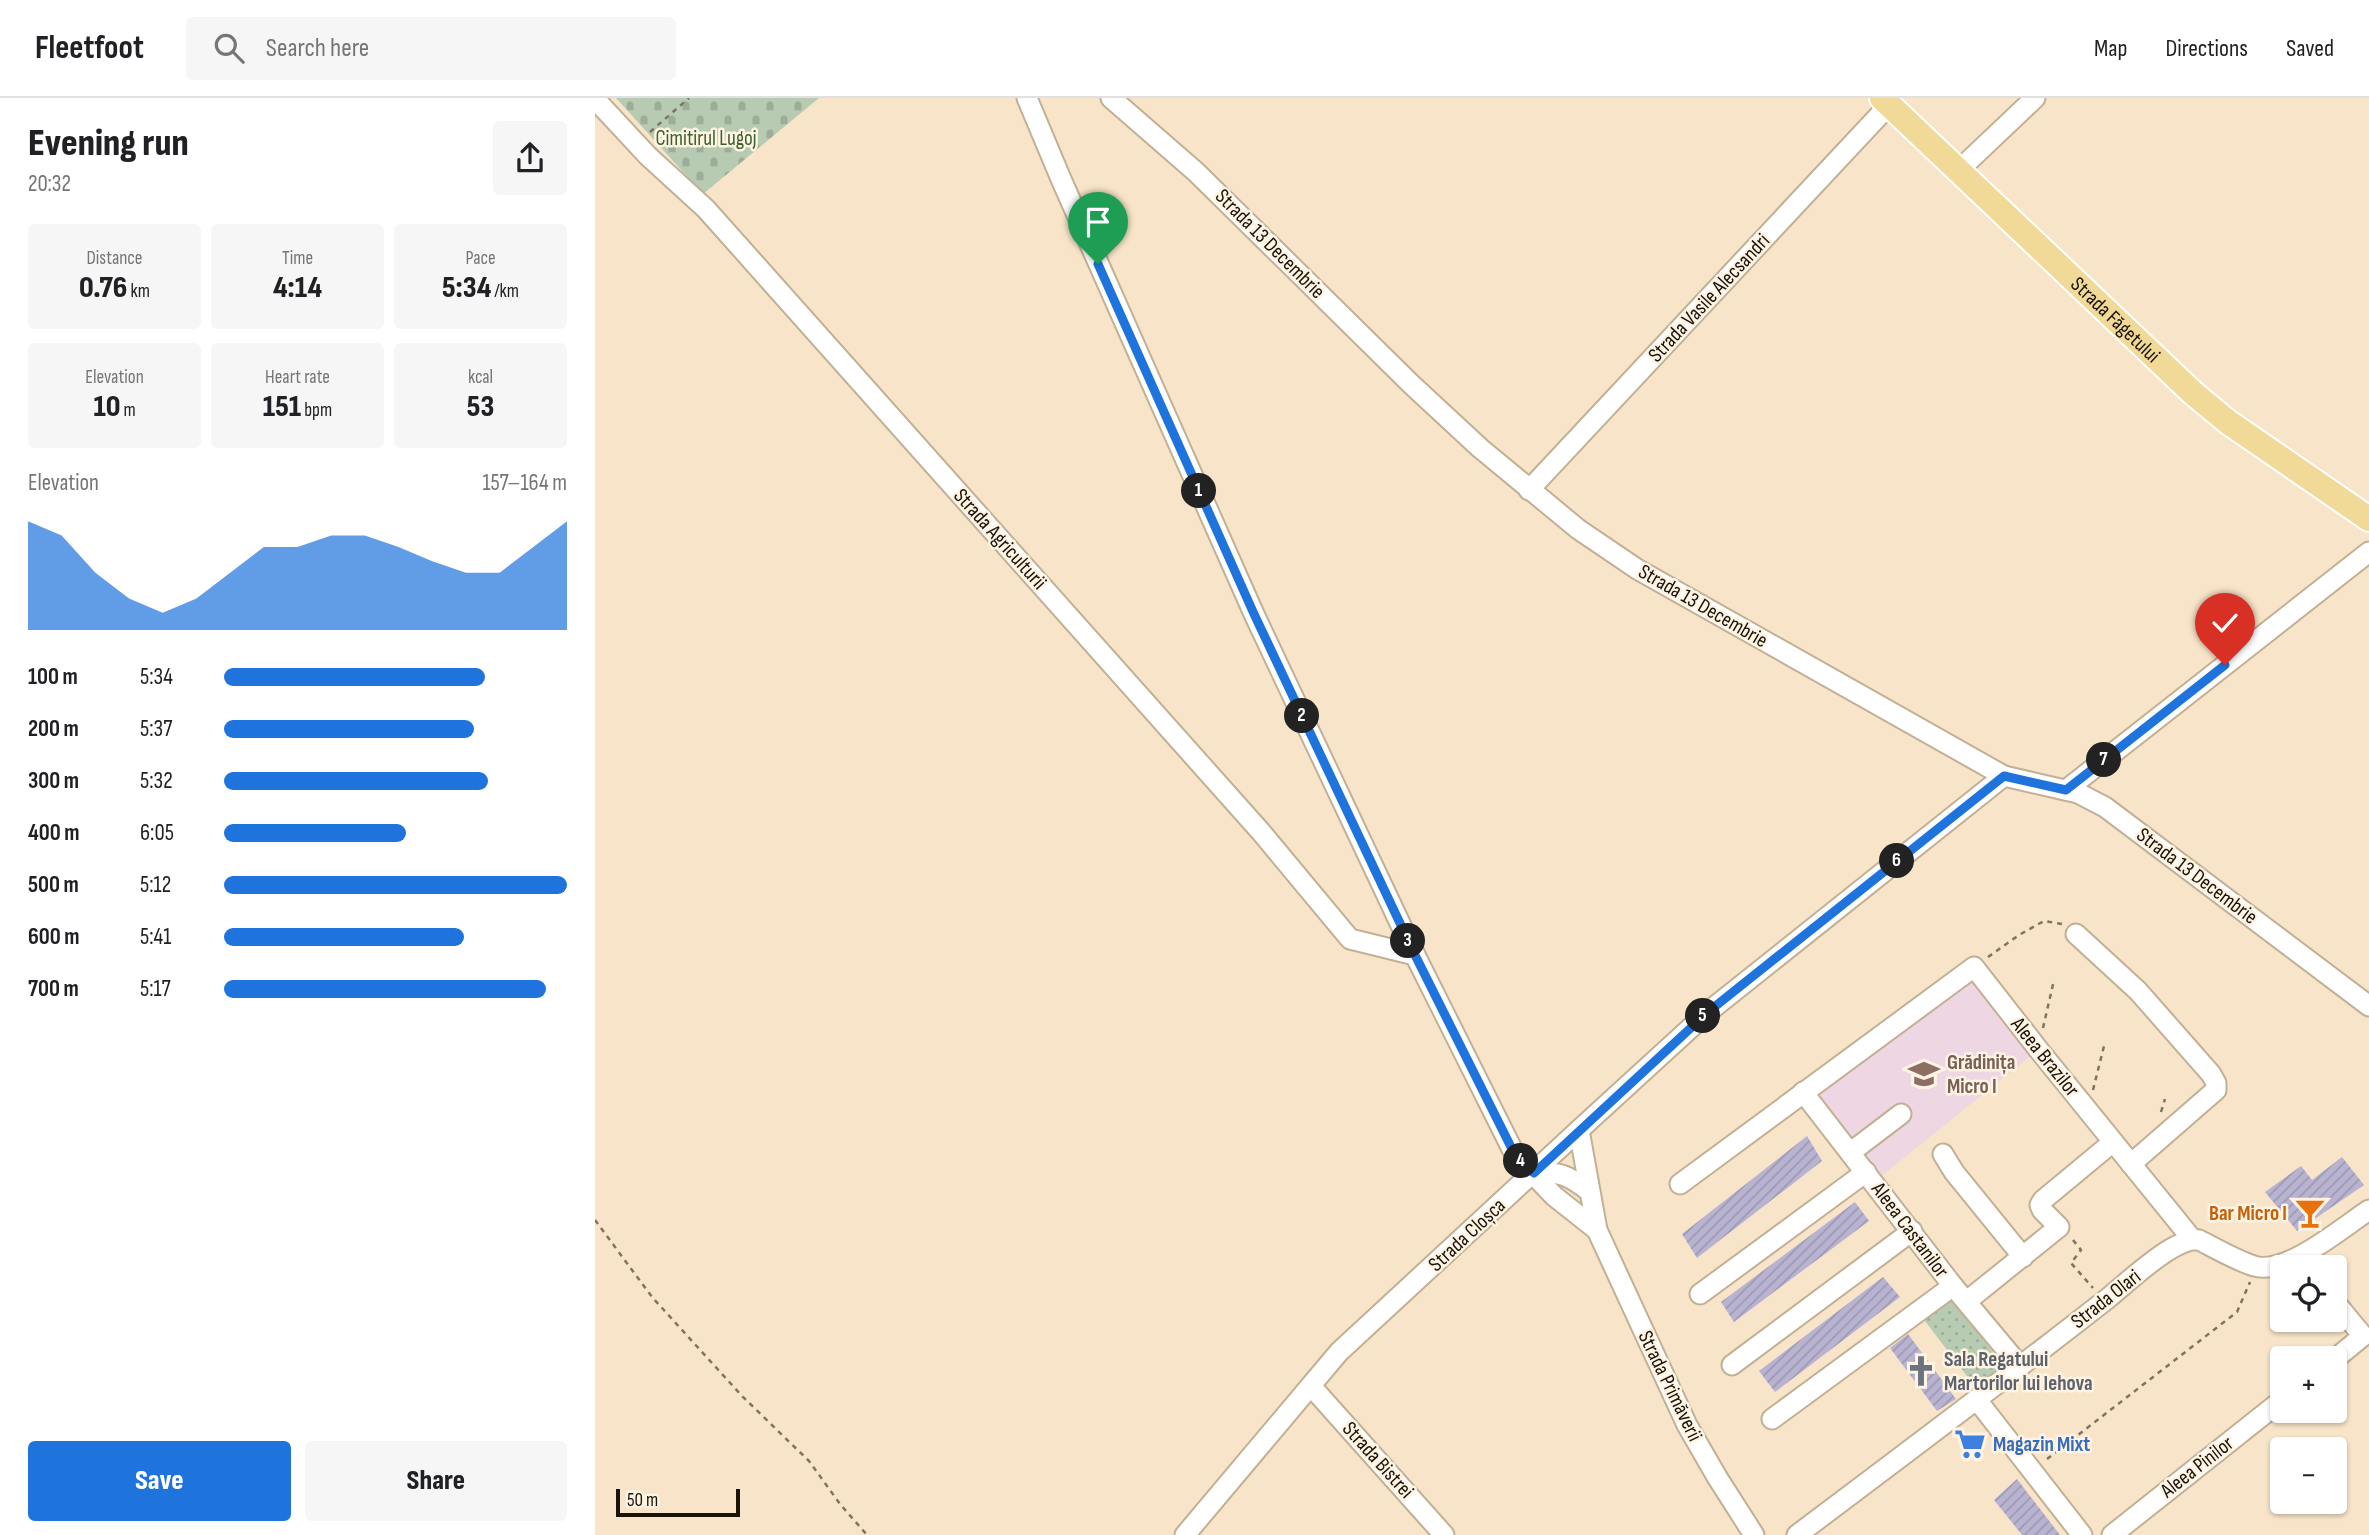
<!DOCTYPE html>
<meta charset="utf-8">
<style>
body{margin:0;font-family:"Sofia Sans Condensed",sans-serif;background:#f6f6f6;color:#202124;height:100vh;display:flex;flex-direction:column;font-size:26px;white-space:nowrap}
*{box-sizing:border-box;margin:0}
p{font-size:23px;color:#757577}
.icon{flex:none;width:38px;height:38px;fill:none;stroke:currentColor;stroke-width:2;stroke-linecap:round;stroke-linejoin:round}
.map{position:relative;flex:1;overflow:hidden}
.details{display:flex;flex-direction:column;background:#fff;width:595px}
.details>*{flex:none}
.fabs{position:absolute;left:1675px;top:1157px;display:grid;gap:14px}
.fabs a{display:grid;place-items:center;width:77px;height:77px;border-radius:7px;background:#fff;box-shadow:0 2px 5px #0004;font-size:35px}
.scale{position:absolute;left:21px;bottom:18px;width:124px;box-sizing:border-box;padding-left:7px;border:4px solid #191309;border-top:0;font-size:19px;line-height:24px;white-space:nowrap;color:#191309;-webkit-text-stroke:5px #fff4e3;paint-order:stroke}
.pin{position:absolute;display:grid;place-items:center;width:60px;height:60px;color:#fff;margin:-72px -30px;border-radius:50% 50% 50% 0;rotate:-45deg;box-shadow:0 0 7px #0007}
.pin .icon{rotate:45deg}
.km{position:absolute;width:35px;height:35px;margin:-18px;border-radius:50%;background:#222;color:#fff;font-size:19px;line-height:35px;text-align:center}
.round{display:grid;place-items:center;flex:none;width:74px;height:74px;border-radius:7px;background:#f6f6f6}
.summary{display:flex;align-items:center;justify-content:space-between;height:119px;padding:0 28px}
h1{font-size:38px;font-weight:800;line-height:52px}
.stats{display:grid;grid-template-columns:repeat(3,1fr);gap:10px;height:119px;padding:7px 28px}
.stats div{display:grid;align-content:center;border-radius:7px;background:#f6f6f6;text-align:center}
.stats b{font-size:30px;font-weight:800}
.stats small{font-size:19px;font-weight:400}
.stats p{font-size:19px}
.chart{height:196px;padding:14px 28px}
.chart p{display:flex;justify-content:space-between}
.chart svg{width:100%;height:126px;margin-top:7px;fill:#1f73dd;opacity:.7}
.primary-button{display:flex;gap:14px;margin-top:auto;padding:14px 28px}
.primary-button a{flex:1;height:80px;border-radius:7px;background:#1f73dd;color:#fff;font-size:28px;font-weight:800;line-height:80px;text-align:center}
.primary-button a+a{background:#f6f6f6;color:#202124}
ul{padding:0 28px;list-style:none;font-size:23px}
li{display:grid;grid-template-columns:112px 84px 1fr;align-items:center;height:52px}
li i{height:18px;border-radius:9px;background:#1f73dd}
header{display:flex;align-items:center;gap:42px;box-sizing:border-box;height:98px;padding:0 35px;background:#fff;border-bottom:2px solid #e0e0e0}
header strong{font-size:33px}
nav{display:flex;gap:38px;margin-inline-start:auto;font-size:24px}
.search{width:490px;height:63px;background:#f6f6f6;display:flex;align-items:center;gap:18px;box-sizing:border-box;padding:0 24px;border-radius:7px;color:#757577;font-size:26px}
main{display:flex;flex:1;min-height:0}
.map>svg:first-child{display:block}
.education{fill:#eed6e2}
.cemetery{fill:url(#cemetery-stones)}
.park{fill:url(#park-dots)}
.building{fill:url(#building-hatch)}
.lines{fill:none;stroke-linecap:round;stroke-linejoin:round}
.minor-casing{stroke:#c2b095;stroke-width:23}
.major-casing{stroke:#fff;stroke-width:28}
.path{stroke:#807461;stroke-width:2.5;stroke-dasharray:5 5;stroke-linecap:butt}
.minor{stroke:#fff;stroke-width:19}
.major{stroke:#f1d998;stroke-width:24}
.route-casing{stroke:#fff;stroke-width:14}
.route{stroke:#1f73dd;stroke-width:9}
.labels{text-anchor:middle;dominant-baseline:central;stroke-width:5;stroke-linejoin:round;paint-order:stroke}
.park-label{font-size:21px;fill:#38612c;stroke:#fff4e3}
.street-label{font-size:21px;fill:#191309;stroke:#fff4e3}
.education-label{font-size:21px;font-weight:bold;fill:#785e54;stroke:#fff4e3;text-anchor:start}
.food-label{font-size:21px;font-weight:bold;fill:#c56008;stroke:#fff4e3;text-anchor:end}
.worship-label{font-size:21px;font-weight:bold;fill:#5b616d;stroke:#fff4e3;text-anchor:start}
.shop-label{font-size:21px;font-weight:bold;fill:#366cbe;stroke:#fff4e3;text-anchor:start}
</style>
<header>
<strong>Fleetfoot</strong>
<div class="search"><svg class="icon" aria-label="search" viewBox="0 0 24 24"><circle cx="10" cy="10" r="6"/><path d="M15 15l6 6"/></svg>Search here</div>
<nav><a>Map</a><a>Directions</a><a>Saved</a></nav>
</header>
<main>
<section class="details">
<div class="summary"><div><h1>Evening run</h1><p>20:32</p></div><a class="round"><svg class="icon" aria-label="share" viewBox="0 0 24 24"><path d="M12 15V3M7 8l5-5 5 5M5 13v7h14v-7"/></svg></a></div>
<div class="stats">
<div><p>Distance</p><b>0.76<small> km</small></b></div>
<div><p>Time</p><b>4:14</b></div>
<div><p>Pace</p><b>5:34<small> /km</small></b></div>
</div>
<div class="stats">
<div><p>Elevation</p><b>10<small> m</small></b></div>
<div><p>Heart rate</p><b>151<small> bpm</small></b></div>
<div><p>kcal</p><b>53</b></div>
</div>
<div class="chart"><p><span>Elevation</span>157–164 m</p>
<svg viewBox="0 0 160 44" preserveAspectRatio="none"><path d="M0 44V6L10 11L20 24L30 33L40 38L50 33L60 24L70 15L80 15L90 11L100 11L110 15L120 20L130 24L140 24L150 15L160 6V44z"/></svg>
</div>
<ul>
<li><b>100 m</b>5:34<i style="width:76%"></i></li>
<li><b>200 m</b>5:37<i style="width:73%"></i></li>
<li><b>300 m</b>5:32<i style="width:77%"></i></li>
<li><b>400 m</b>6:05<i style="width:53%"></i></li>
<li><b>500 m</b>5:12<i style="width:100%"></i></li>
<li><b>600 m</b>5:41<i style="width:70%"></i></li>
<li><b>700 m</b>5:17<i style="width:94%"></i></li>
</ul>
<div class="primary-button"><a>Save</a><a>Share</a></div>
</section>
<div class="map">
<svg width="1774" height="1437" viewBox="0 0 1774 1437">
<defs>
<pattern id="cemetery-stones" width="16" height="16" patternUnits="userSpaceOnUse" patternTransform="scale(1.75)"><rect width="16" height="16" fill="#b7cab2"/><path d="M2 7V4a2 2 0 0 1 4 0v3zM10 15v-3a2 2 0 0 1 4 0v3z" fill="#9dad98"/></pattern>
<pattern id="park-dots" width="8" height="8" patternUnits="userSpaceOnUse" patternTransform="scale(1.75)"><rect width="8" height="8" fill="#b7cab2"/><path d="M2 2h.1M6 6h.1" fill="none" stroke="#9dad98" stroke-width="1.8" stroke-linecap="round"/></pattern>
<pattern id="building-hatch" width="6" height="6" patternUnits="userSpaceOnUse" patternTransform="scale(1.75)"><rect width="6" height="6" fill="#b8b3d1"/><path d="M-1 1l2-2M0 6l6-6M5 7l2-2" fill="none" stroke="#9e99b2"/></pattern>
</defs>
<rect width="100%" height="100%" fill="#f8e5c9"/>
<polygon class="education" points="1379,879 1439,955 1284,1080 1217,996"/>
<polygon class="cemetery" points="21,0 224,0 108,96"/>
<polygon class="park" points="1355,1198 1409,1269 1381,1290 1327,1219"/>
<g class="building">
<polygon points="1212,1038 1227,1063 1102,1160 1087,1136"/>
<polygon points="1747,1059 1769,1087 1702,1133 1670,1094 1706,1068 1717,1082"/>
<polygon points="1260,1104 1274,1123 1139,1224 1126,1204"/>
<polygon points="1288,1179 1305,1199 1180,1294 1164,1273"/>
<polygon points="1313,1236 1361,1301 1342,1313 1295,1250"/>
<polygon points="1422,1381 1465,1437 1427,1437 1399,1402"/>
</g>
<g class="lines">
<defs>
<g id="minor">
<polyline points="432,0 466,81 659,516 820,857 920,1057 959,1098 1002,1132"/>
<polyline points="516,0 601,74 816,286 885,350 983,431 1042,471 1409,678 1483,695 1510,709 1774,908"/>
<polyline points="0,1 53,58 111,111 666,734 755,841 820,857"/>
<polyline points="1363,73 1440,0"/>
<polyline points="934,392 1294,7"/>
<polyline points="1471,692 1774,454"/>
<polyline points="1481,836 1543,893 1616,976 1621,985 1621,992 1536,1066"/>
<polyline points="1208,994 1358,1188 1425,1268"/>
<polyline points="984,1032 1002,1132 1092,1327 1122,1379 1159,1437"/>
<polyline points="1256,1054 1306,1016"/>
<polyline points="1348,1056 1359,1074 1428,1159"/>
<path d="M939 1075C966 1074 973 1077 994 1093"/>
<polyline points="1085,1086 1379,869 1443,951 1597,1141"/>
<polyline points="1105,1196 1271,1074"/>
<polyline points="1372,1203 1464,1129 1447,1112 1445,1107 1448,1102 1518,1044"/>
<polyline points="1740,1204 1768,1238"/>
<polyline points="1740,1261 1768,1238"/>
<polyline points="1137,1267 1317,1133"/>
<polyline points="716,1288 849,1437"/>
<polyline points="1382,1302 1487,1437"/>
<polyline points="1177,1321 1358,1188"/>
<polyline points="590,1437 744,1254 984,1032 1113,914 1409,678"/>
<path d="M1202 1437C1306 1359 1410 1281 1512 1201 1532 1185 1579 1139 1604 1142 1622 1151 1640 1162 1659 1168 1691 1178 1748 1129 1774 1112"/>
<polyline points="1517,1437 1687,1302"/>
</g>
<g id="major">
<path id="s1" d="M1287 0 1598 295 1633 324 1774 421"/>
</g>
</defs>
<use href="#minor" class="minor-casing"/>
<use href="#major" class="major-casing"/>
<g class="path">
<polyline points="55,34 94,0"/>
<polyline points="1393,859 1424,837 1449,823 1467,826"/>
<polyline points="1448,930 1459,882"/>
<polyline points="1498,992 1510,944"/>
<polyline points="1566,1014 1570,1001"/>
<polyline points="0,1122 57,1199 147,1298 214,1363 245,1406 272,1437"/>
<polyline points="1478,1142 1486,1152 1476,1165 1498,1190"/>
<polyline points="1452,1361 1642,1214 1655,1184"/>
</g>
<use href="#minor" class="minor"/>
<use href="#major" class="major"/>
</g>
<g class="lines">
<defs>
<polyline id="route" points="503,166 659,516 820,857 920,1057 939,1075 1113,914 1409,678 1471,692 1630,567"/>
</defs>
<use href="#route" class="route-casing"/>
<use href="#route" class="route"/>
</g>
<defs>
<symbol id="school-bare" viewBox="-9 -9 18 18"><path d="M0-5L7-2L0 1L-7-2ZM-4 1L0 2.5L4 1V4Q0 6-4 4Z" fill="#8d6e63" stroke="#fff4e3" stroke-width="2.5" paint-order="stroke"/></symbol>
<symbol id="bar-bare" viewBox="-9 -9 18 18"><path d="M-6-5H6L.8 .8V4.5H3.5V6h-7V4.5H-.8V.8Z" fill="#e8710a" stroke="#fff4e3" stroke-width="2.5" paint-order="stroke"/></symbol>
<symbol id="church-bare" viewBox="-9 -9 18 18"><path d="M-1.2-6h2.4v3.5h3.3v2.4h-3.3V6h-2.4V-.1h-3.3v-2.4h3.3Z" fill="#6b7280" stroke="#fff4e3" stroke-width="2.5" paint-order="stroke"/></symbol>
<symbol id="supermarket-bare" viewBox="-9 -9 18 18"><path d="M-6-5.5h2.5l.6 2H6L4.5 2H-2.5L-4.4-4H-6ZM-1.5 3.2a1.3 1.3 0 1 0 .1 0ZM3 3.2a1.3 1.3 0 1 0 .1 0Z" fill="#3f7fe0" stroke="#fff4e3" stroke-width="2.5" paint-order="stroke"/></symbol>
</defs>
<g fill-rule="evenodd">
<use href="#school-bare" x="1307" y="954" width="44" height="44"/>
<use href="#bar-bare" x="1693" y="1093" width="44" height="44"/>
<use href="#church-bare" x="1304" y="1251" width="44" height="44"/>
<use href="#supermarket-bare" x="1353" y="1324" width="44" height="44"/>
</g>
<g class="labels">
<g class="park-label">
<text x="111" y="40">Cimitirul Lugoj</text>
</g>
<g class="street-label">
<text transform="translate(675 146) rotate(45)">Strada 13 Decembrie</text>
<text transform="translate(1114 200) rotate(-47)">Strada Vasile Alecsandri</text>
<text stroke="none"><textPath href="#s1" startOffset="322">Strada Făgetului</textPath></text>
<text transform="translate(405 441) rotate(48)">Strada Agriculturii</text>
<text transform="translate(1108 508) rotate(30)">Strada 13 Decembrie</text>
<text transform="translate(1602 778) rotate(37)">Strada 13 Decembrie</text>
<text transform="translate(1450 959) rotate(51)">Aleea Brazilor</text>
<text transform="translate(1315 1132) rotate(53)">Aleea Castanilor</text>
<text transform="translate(872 1137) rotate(-43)">Strada Cloșca</text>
<text transform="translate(1511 1201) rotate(-38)">Strada Olari</text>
<text transform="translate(1075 1288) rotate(64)">Strada Primăverii</text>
<text transform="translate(783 1362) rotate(48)">Strada Bistrei</text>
<text transform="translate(1602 1369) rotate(-38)">Aleea Pinilor</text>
</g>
<g class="education-label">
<text x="1352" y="964">Grădinița<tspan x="1352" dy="24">Micro I</tspan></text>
</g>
<g class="food-label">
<text x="1692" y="1115">Bar Micro I</text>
</g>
<g class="worship-label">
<text x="1349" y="1261">Sala Regatului<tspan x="1349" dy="24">Martorilor lui Iehova</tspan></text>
</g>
<g class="shop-label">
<text x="1398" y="1346">Magazin Mixt</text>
</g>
</g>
</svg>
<div class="fabs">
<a><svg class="icon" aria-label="locate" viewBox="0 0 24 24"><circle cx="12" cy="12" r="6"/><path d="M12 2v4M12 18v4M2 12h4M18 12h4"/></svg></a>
<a>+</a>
<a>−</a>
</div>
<div class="scale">50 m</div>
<div class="pin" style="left:503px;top:166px;background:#1e9e55"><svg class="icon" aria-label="arrive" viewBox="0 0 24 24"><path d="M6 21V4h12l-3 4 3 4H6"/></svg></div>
<div class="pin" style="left:1630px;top:567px;background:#d93025"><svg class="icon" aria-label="check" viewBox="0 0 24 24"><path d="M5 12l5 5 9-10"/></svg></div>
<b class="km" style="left:604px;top:393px">1</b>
<b class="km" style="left:707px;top:618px">2</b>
<b class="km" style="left:813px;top:843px">3</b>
<b class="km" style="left:926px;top:1063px">4</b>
<b class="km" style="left:1108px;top:918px">5</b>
<b class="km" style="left:1302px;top:763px">6</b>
<b class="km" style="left:1509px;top:662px">7</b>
</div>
</main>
